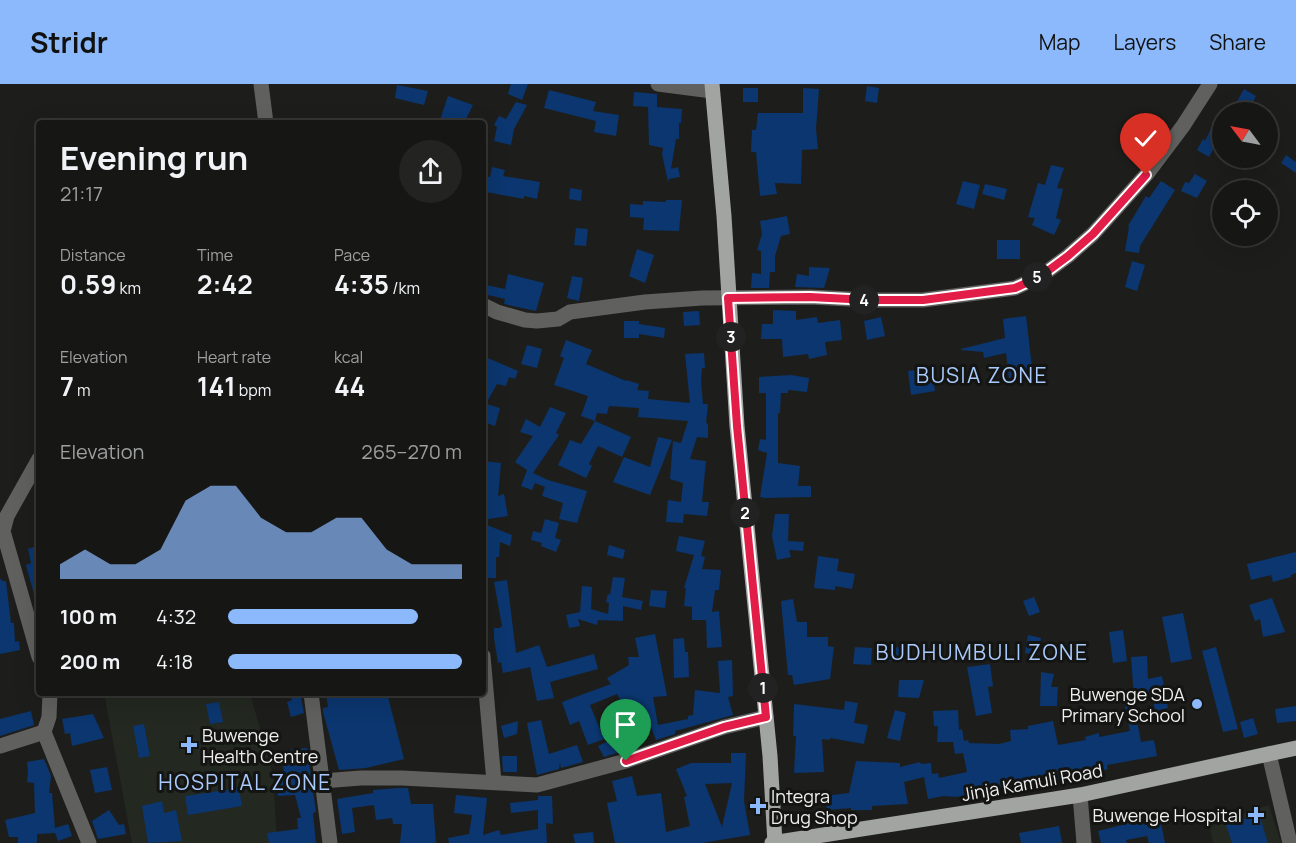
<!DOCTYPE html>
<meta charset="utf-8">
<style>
body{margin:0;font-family:Manrope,sans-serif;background:#232322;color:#f1f3f6;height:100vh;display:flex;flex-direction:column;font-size:22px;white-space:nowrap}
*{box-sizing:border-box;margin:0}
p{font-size:20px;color:#9e9fa0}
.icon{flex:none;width:33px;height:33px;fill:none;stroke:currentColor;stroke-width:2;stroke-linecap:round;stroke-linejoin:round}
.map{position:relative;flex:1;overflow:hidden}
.details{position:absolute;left:36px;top:36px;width:450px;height:576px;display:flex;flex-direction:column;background:#161615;border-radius:6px;box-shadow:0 6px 24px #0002,0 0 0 2px #353534}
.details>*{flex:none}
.needle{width:39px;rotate:302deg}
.buttons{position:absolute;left:1212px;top:18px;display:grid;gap:12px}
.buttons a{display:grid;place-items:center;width:66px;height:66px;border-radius:50%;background:#161615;box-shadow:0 6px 24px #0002,0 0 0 2px #353534;font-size:30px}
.pin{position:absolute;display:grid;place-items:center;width:51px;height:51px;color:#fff;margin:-62px -26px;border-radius:50% 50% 50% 0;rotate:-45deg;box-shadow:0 0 6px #0007}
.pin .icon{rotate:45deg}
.km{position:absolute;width:30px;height:30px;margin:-15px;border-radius:50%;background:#222;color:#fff;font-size:16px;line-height:30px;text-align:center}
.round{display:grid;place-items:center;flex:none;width:63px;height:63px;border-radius:32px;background:#232322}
.head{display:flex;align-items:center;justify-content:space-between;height:102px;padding:0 24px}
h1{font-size:33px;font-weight:700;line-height:45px}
.stats{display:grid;grid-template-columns:repeat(3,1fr);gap:9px;height:102px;padding:6px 24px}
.stats div{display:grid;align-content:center}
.stats b{font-size:26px;font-weight:700}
.stats small{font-size:16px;font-weight:400}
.stats p{font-size:16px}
.chart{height:168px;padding:12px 24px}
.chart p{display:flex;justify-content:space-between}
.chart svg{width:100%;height:108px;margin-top:6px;fill:#8bb9fc;opacity:.7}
ul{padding:0 24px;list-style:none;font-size:20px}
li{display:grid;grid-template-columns:96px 72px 1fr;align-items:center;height:45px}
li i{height:15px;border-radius:8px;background:#8bb9fc}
header{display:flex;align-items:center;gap:36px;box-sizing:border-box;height:84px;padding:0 30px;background:#8bb9fc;color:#111}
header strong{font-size:28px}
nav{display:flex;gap:33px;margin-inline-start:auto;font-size:21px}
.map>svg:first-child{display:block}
.built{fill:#232821}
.building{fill:#0b366f;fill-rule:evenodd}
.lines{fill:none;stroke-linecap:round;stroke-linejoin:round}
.minor{stroke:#60615f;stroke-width:15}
.major{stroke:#a2a4a2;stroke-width:15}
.route-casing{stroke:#fff;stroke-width:12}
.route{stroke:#e11d48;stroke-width:8}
.poi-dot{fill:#8bb9fc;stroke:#141513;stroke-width:2}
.labels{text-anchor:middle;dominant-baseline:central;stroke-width:6;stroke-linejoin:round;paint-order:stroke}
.poi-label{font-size:18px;fill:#eeefee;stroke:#141513;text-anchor:end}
.street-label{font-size:18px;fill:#eeefee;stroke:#141513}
.quarter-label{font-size:21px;letter-spacing:1.5px;fill:#a8cafc;stroke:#141513}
</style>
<header>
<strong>Stridr</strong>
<nav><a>Map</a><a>Layers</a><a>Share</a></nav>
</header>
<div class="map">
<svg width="1296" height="759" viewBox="0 0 1296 759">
<rect width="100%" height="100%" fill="#1d1e1c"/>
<g class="built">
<polygon points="104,609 250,609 273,691 277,759 132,759"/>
<polygon points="1269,721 1281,759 1213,759 1209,741"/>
</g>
<g class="building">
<polygon points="511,0 528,0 522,16 508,10"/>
<polygon points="397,1 428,7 424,21 395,14"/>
<polygon points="867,2 879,4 877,19 865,17"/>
<rect x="743" y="4" width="15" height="14"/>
<polygon points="803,4 819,5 816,45 818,65 802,66 801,100 775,99 777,110 760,112 756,68 751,68 752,46 756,46 758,29 803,29"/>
<polygon points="1244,5 1256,12 1253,18 1272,28 1231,28"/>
<polygon points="549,6 596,18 593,27 619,31 616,52 594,48 596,37 544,24"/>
<polygon points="634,8 657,10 657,23 682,25 681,39 679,39 679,55 676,55 671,85 678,83 680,93 669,95 668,98 662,70 663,64 649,61 648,23 633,22"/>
<polygon points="448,12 473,21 464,39 450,39 440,36"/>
<polygon points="516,18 527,21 514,45 511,61 494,57 497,43 494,41 499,32 506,35"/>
<polygon points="1215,36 1222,40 1222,60 1218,58 1216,60 1209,73 1197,66 1203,55 1205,57"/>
<polygon points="1286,71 1296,78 1296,89 1281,79"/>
<polygon points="1051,81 1064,84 1057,104 1063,105 1056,134 1061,136 1054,151 1032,141 1035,134 1028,133 1038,99 1045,101"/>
<polygon points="492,83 505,86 503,92 540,98 537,115 524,112 524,115 486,108 487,106 483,105 483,92 490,93"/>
<polygon points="1195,90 1207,97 1197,114 1181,107 1185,98 1189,99"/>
<polygon points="963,97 980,101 974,125 956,120"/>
<polygon points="1161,97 1175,106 1140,162 1139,169 1125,167 1129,143 1128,142 1146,112 1149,114"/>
<polygon points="985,100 1007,105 1004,116 982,110"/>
<polygon points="570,104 582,106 581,117 569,115"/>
<polygon points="666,116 682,116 679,147 643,146 644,134 630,133 630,120 643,121 643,117 666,118"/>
<polygon points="787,132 790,150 781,152 775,172 775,188 770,188 769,204 751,204 752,189 761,190 761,167 757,166 762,150 760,137"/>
<polygon points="576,144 588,145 586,162 574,161"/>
<rect x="997" y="156" width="23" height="19"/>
<polygon points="637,165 654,171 645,199 629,192"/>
<polygon points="1132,177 1145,181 1137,207 1125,203"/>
<polygon points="809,183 830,184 824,204 795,203 797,190 809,192"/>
<polygon points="508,190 544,199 536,227 504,220 505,215 484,210 486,201 505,205"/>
<polygon points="572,192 583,194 579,217 567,214"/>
<polygon points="773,226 796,227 796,236 817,233 818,239 840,236 842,256 825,258 827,271 809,275 808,270 783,273 782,255 761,255 762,240 773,240"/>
<polygon points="699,227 700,241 684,242 683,228"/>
<polygon points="1026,232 1033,292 1009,294 1006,269 984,274 983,268 961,266 961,265 1005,254 1003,235"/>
<polygon points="881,233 885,252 867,256 864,237"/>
<polygon points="624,237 639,237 639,240 665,244 664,254 639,250 639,254 624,254"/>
<polygon points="566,256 592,266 586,280 626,297 626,296 639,300 637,306 649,307 648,315 690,319 685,270 704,269 705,284 702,284 701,298 703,320 708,320 706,339 708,340 708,354 697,353 690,375 706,377 702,418 709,418 707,432 684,430 683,439 666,438 668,416 681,418 683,399 670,395 673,357 681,359 688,337 638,333 639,324 609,322 607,330 597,329 595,337 581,332 588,312 554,301 564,274 560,272"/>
<polygon points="527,261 542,265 537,284 521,280"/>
<polygon points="483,272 518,287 515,295 509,293 506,302 497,300 486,320 500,324 495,342 483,338"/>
<polygon points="932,284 935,307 911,311 908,287"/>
<polygon points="791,291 809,294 807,308 788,306 788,309 781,309 780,329 778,329 778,379 800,382 798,402 811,402 811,413 764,414 760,413 767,369 758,366 760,355 766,356 766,309 759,309 759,293"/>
<polygon points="550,323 566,329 556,349 559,351 533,389 548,396 587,407 577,439 559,435 563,419 542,412 545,403 535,399 532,406 521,402 527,386 515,378 533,352 520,348 526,335 540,343"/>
<polygon points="595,337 631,353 622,373 598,362 589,380 592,382 586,394 558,381 570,356 581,360"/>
<polygon points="658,353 672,356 650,411 613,398 624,373 650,383"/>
<polygon points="483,377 501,379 498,412 504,410 508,432 483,436"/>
<polygon points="775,430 789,430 788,457 804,458 803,467 789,466 791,473 777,476 772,452"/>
<polygon points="545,435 559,439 555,454 561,456 556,468 541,462 542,459 531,456 533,447 541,449"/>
<polygon points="487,441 512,451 510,462 500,458 499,473 496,473 496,494 486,494"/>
<polygon points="679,452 705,457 701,472 705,473 702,485 721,486 719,506 715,506 712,528 719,527 722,563 707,564 706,536 692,536 692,523 684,522 686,504 684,504 694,471 676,467"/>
<polygon points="39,461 39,517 36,518 26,481 31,479 28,465"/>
<polygon points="609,461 625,466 623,475 607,471"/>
<polygon points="1296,468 1296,489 1291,491 1291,493 1273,498 1271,491 1251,496 1247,480"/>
<polygon points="818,472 839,475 837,487 855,490 852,505 835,502 835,506 814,504"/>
<polygon points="613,493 625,494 622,513 643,517 641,526 623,522 623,537 598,536 597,541 578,535 580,542 569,544 566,531 580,528 582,502 592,503 591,525 608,530 609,519 606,518 608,510 610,511"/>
<polygon points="0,494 2,497 6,497 11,539 14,539 15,558 19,557 20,566 0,570"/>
<polygon points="507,496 516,569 539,561 547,583 594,570 598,585 550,598 554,614 537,617 530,583 503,589 501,578 498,579 494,554 494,544 500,544 502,542 494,498"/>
<polygon points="651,506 667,507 665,524 649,522"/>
<polygon points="1034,513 1040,528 1029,532 1023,517"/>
<polygon points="1272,514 1285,548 1263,553 1260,535 1255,537 1249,521"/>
<polygon points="793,515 797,538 807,538 807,553 828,553 828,562 834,563 830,595 794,601 792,591 788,591 781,517"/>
<polygon points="1183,529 1192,575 1171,579 1162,533"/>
<polygon points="1123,546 1127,577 1113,579 1109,548"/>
<polygon points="655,550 667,612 653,613 658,641 688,635 688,632 693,631 695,606 720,609 718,577 732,576 733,612 728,613 733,631 675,647 675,650 656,656 649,638 637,646 617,610 590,621 604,655 588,661 579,637 570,641 562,618 611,600 607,594 629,581 628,573 639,573 635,554"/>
<polygon points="1028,551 1041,554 1038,571 1025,569"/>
<polygon points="684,554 685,568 688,568 689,593 674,594 673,555"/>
<polygon points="855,563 872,564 871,581 853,580"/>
<polygon points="902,563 903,576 888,577 887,564"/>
<polygon points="1216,563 1238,645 1223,648 1202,567"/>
<polygon points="1147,572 1148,595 1162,592 1168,624 1155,627 1152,610 1134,613 1131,573"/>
<polygon points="990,580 993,602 988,603 992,629 976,632 967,583"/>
<polygon points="1041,588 1054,590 1051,603 1058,603 1057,622 1040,622"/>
<polygon points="899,596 924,596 919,614 898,613"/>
<polygon points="289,609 300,609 304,629 291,633 287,618 292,616"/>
<polygon points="326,609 387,609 404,675 366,684 339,686 323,628 323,624 328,623"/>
<polygon points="1132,610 1141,658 1154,656 1157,672 1107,681 1108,685 1095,689 1094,686 1065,691 1066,693 1047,698 1046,695 1014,701 1014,703 1000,704 956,713 944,712 928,715 924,693 904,698 908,720 872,722 872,726 851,726 851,724 827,726 825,712 849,709 856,677 900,679 900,683 920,678 921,680 931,679 932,690 938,689 939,694 967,688 963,669 955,670 953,658 937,658 938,642 934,642 933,627 958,626 959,646 962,645 964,657 968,656 969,659 999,660 1011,657 1010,646 1028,645 1028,642 1053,637 1058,661 1086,656 1085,653 1099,649 1099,653 1130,647 1123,612"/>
<polygon points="845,617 858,619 854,639 868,641 864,660 830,654 830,656 822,655 824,688 794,689 796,652 793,652 794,620 844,626"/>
<polygon points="219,618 223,638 210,640 206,620"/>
<polygon points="1296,622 1296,637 1277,639 1275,625"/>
<polygon points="895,626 906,629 900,657 887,654"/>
<polygon points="31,627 34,641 0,652 0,635"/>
<polygon points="93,630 104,654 72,662 70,649 65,650 62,635"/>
<polygon points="1253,634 1258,650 1244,654 1240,638"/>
<polygon points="541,636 549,670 577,661 583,678 561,684 560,679 559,685 537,691 527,639"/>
<polygon points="518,637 517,650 504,654 501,642"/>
<polygon points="144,640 150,672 139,674 133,642"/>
<polygon points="625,651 632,664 604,673 598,662 611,656 612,658"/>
<polygon points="307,664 316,728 313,729 316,759 269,759 267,749 298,745 297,734 301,734 295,711 278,712 277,696 285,695 281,667"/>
<path d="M731 669H746L744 717 750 751 702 759H615L607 719 617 717 612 697 632 692 637 712 661 709 666 748 690 742 684 713 687 712 676 685 691 679H731ZM732 699 722 743 705 700Z"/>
<polygon points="502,672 517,672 517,688 503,688"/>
<polygon points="44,675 51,692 49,709 52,709 55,744 68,740 72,752 58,757 55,749 37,750 37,759 18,759 18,753 9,753 5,736 35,729 34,699 27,698 28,689 27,678"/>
<polygon points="107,683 112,706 95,709 90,686"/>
<polygon points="239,704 242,722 188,731 185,712"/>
<polygon points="397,704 408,704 411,720 433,720 436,759 400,759 402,740 393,740 392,734 376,736 374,721 352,724 355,748 342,750 337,715 373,709 373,706"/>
<polygon points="456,711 487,714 483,751 499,746 501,751 538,745 538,726 511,729 510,719 538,716 538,712 552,712 553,740 546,739 547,759 449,759 448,754 469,750 472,731 454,729"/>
<polygon points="162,717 164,729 176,726 182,757 148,759 142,722"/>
<polygon points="109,726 119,741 124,740 126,750 98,755 92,737"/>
<polygon points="1259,730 1268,759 1232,759 1226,741"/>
<polygon points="1137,733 1138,738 1160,734 1165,759 1149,759 1147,752 1126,756 1127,759 1101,759 1098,747 1126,740 1125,736"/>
<polygon points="1059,742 1062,759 1021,759 1019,749"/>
<polygon points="593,748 594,759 575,759 573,750"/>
</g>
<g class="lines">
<g class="minor">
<polyline points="261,0 266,39"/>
<polyline points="658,0 712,7"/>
<polyline points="483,221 497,228 525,236 537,237 558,235 570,228 645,218 702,214 810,213 869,216 923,216 1015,204 1041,192 1068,172 1093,150 1146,91 1183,42 1210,0"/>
<polyline points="39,375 7,432 3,447 39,573"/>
<polyline points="483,572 494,698"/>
<polyline points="311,609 330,759"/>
<polyline points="44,648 89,759"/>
<polyline points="0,662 44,648 49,633 50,609"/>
<polyline points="1269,670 1290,759"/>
<polyline points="322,697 361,694 402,694 537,701 626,677 724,643 766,633"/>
<polyline points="1080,711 1084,759"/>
</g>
<g class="major">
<polyline points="712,0 724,132 737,342 770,672 775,759"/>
<polyline points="772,759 1080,711 1296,664"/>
</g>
</g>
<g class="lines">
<defs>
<polyline id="route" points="626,677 724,643 766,633 737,342 728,214 810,213 869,216 923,216 1015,204 1041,192 1068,172 1093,150 1146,91"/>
</defs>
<use href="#route" class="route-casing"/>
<use href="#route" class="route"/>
</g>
<g class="poi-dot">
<circle cx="1197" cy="620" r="6"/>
<path d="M186 652h6v6h6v6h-6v6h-6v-6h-6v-6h6z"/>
<path d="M755 713h6v6h6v6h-6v6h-6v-6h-6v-6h6z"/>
<path d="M1253 722h6v6h6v6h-6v6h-6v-6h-6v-6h6z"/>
</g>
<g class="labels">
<g class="poi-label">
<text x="1185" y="610">Buwenge SDA<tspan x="1185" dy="21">Primary School</tspan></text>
<text x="202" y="651" text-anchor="start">Buwenge<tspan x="202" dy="21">Health Centre</tspan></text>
<text x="771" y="712" text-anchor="start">Integra<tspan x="771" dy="21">Drug Shop</tspan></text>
<text x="1242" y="731">Buwenge Hospital</text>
</g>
<g class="street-label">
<text transform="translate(1032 698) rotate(-10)">Jinja Kamuli Road</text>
</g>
<g class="quarter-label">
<text x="982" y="291">BUSIA ZONE</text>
<text x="982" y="568">BUDHUMBULI ZONE</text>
<text x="245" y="698">HOSPITAL ZONE</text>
</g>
</g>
</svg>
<div class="buttons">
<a><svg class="needle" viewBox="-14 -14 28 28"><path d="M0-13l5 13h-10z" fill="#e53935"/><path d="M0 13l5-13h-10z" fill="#9e9fa0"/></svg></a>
<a><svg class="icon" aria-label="locate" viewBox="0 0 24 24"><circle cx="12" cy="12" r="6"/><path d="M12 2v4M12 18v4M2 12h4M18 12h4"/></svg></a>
</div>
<div class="pin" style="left:626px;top:677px;background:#1e9e55"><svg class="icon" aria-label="arrive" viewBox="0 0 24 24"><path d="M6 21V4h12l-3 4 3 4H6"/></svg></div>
<div class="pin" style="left:1146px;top:91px;background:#d93025"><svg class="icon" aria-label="check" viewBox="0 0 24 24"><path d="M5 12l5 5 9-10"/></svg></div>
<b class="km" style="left:763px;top:604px">1</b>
<b class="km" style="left:745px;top:429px">2</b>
<b class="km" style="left:731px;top:253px">3</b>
<b class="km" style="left:864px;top:216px">4</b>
<b class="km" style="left:1037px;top:193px">5</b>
<section class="details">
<div class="head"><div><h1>Evening run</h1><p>21:17</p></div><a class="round"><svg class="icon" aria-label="share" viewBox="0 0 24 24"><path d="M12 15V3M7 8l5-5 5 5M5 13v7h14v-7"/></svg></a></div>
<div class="stats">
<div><p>Distance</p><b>0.59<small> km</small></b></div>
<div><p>Time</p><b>2:42</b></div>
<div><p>Pace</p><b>4:35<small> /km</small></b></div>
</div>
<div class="stats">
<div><p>Elevation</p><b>7<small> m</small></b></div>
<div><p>Heart rate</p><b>141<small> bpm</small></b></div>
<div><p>kcal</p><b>44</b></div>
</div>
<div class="chart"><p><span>Elevation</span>265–270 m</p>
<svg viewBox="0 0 160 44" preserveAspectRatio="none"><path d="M0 44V38L10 32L20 38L30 38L40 32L50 12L60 6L70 6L80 19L90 25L100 25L110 19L120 19L130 32L140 38L150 38L160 38V44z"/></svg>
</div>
<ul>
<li><b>100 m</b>4:32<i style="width:81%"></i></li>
<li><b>200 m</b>4:18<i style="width:100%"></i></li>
</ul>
</section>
</div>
